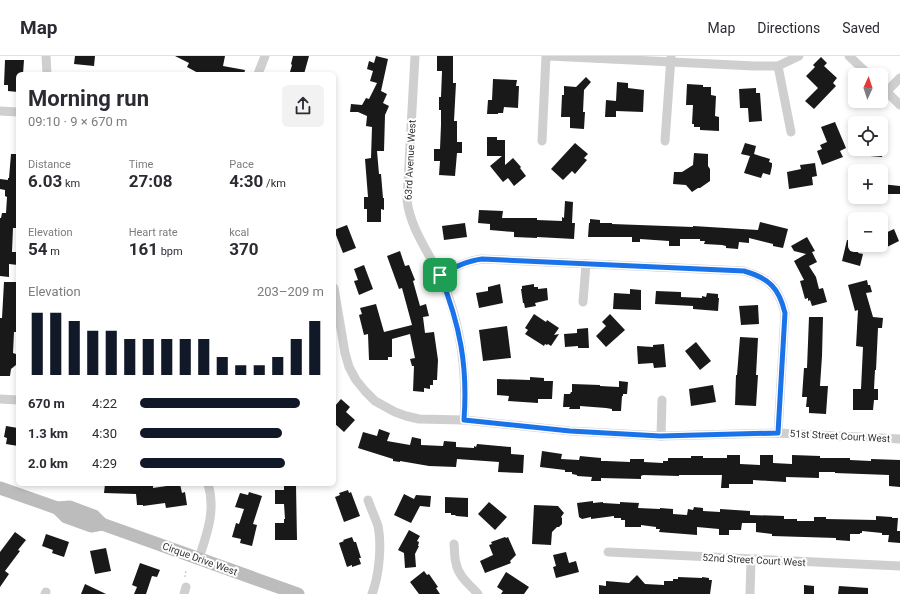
<!DOCTYPE html>
<meta charset="utf-8">
<style>
body{margin:0;font-family:Roboto,sans-serif;background:#f2f2f3;color:#2b2b33;height:100vh;display:flex;flex-direction:column;font-size:15px;white-space:nowrap}
*{box-sizing:border-box;margin:0}
p{font-size:13px;color:#7c7c81}
.icon{flex:none;width:22px;height:22px;fill:none;stroke:currentColor;stroke-width:2;stroke-linecap:round;stroke-linejoin:round}
.map{position:relative;flex:1;overflow:hidden}
.sheet{position:absolute;left:16px;top:16px;width:320px;height:414px;display:flex;flex-direction:column;background:#fff;border-radius:6px;box-shadow:0 2px 6px #0003}
.sheet>*{flex:none}
.needle{width:26px;rotate:3deg}
.tools{position:absolute;left:848px;top:12px;display:grid;gap:8px}
.tools a{display:grid;place-items:center;width:40px;height:40px;border-radius:6px;background:#fff;box-shadow:0 2px 6px #0003;font-size:20px}
.pin{position:absolute;display:grid;place-items:center;width:34px;height:34px;color:#fff;margin:-17px;border-radius:8px;box-shadow:0 2px 6px #0006}
.round{display:grid;place-items:center;flex:none;width:42px;height:42px;border-radius:6px;background:#f2f2f3}
.head{display:flex;align-items:center;justify-content:space-between;height:68px;padding:0 12px}
h1{font-size:22px;font-weight:700;line-height:30px}
.figures{display:grid;grid-template-columns:repeat(3,1fr);gap:6px;height:68px;padding:4px 12px}
.figures div{display:grid;align-content:center}
.figures b{font-size:17px;font-weight:700}
.figures small{font-size:11px;font-weight:400}
.figures p{font-size:11px}
.chart{height:112px;padding:8px 12px}
.chart p{display:flex;justify-content:space-between}
.chart svg{width:100%;height:72px;margin-top:4px;stroke:#111827;stroke-width:6}
ul{padding:0 12px;list-style:none;font-size:13px}
li{display:grid;grid-template-columns:64px 48px 1fr;align-items:center;height:30px}
li i{height:10px;border-radius:5px;background:#111827}
header{display:flex;align-items:center;gap:24px;box-sizing:border-box;height:56px;padding:0 20px;background:#fff;border-bottom:1px solid #e1e1e2}
header strong{font-size:19px}
nav{display:flex;gap:22px;margin-inline-start:auto;font-size:14px}
.map>svg:first-child{display:block}
.building{fill:#191919}
.lines{fill:none;stroke-linecap:round;stroke-linejoin:round}
.path{stroke:#cfcfcf;stroke-width:1.5;stroke-dasharray:2 2;stroke-linecap:butt}
.minor{stroke:#cfcfcf;stroke-width:9}
.secondary{stroke:#bcbcbc;stroke-width:13}
.route-casing{stroke:#fff;stroke-width:8}
.route{stroke:#1a73e8;stroke-width:5}
.labels{text-anchor:middle;dominant-baseline:central;stroke-width:4;stroke-linejoin:round;paint-order:stroke}
.street-label{font-size:10px;fill:#323232;stroke:#fff}
</style>
<header>
<strong>Map</strong>
<nav><a>Map</a><a>Directions</a><a>Saved</a></nav>
</header>
<div class="map">
<svg width="900" height="538" viewBox="0 0 900 538">
<rect width="100%" height="100%" fill="#fff"/>
<g class="building">
<polygon points="75,0 95,0 94,10 74,8"/>
<polygon points="175,0 225,0 223,10 245,14 244,18 200,18 187,11 189,7"/>
<polygon points="293,0 309,0 304,18 299,18 290,16 292,9 291,8"/>
<polygon points="376,0 388,3 381,35 387,38 383,47 389,50 385,59 384,95 377,95 379,118 381,118 383,142 384,142 384,154 381,153 381,166 367,166 367,153 364,153 364,141 368,141 365,103 371,102 372,71 366,70 367,60 358,56 350,56 351,48 362,49 366,42 369,43 377,27 370,25 373,15 367,13 369,5 374,7"/>
<polygon points="437,0 453,0 453,27 456,27 454,65 457,65 457,86 462,86 462,97 457,97 455,120 439,119 440,105 434,105 434,93 440,93 441,69 441,54 439,54 439,41 441,41 442,15 437,15"/>
<polygon points="821,1 827,7 824,10 837,22 833,27 836,30 814,53 805,45 818,32 806,20 815,11 813,9"/>
<polygon points="5,4 24,4 23,18 18,18 18,36 8,35 8,29 4,29"/>
<polygon points="586,21 591,26 584,34 583,56 585,56 584,73 570,72 570,61 561,61 562,39 564,39 564,30 576,31"/>
<polygon points="493,23 517,24 516,30 519,30 518,52 504,51 503,57 498,57 498,58 487,58 488,44 492,44"/>
<polygon points="617,26 628,27 628,32 644,34 643,56 616,55 616,61 605,61 606,44 616,45"/>
<polygon points="687,28 703,29 703,31 711,31 711,39 716,40 715,60 719,61 719,75 700,74 700,71 694,71 694,68 692,68 693,49 686,49"/>
<polygon points="756,32 756,37 760,37 762,65 749,66 748,52 740,52 739,33"/>
<polygon points="835,66 846,92 840,95 843,101 822,109 817,95 822,93 820,89 827,86 821,71"/>
<polygon points="487,81 497,81 497,84 505,84 505,109 513,102 521,111 520,112 526,120 514,130 508,122 503,126 490,110 502,100 487,100"/>
<polygon points="575,87 588,98 584,102 587,104 575,118 572,115 563,124 551,113"/>
<polygon points="745,87 756,90 754,98 770,103 769,106 772,107 772,110 770,119 763,117 761,122 744,117 750,100 741,98"/>
<polygon points="871,93 883,93 882,101 870,100"/>
<polygon points="694,97 708,98 708,110 710,113 710,125 700,132 698,132 692,136 686,129 673,128 674,116 682,116 693,109"/>
<polygon points="11,98 18,98 18,172 13,172 12,196 18,196 18,209 9,208 9,221 0,220 0,162 1,162 2,157 6,157 7,141 5,140 5,134 0,133 0,123 8,124 8,122 9,122"/>
<polygon points="815,107 817,120 812,121 813,129 789,133 787,116 801,113 800,109"/>
<polygon points="881,128 900,130 900,138 881,138"/>
<polygon points="565,145 573,146 572,167 575,167 574,183 537,181 537,182 514,181 514,176 490,174 490,168 478,167 479,154 503,155 502,162 537,162 537,164 562,165 562,161 564,162"/>
<polygon points="590,163 600,164 600,167 612,167 612,168 693,171 693,170 758,174 760,166 788,173 783,192 773,190 773,188 749,182 749,187 739,186 738,193 726,192 726,190 722,189 704,188 705,185 700,185 700,183 680,183 680,190 669,190 669,185 640,183 640,186 632,186 632,181 588,181 589,167 590,167"/>
<polygon points="465,167 467,181 444,184 442,170"/>
<polygon points="347,169 356,192 343,197 334,174"/>
<polygon points="894,173 899,185 881,194 881,179"/>
<polygon points="807,181 815,195 812,196 817,206 809,210 816,221 819,233 823,232 827,246 812,250 810,244 808,245 808,242 805,243 800,225 804,224 794,205 806,198 794,195 791,190"/>
<polygon points="847,184 855,185 855,189 860,189 858,197 863,198 860,210 842,205"/>
<polygon points="400,195 405,210 409,209 415,224 413,225 420,250 426,248 429,260 423,261 425,277 434,276 438,304 437,324 433,324 433,329 430,329 430,333 424,332 424,336 413,335 414,310 412,310 410,303 415,302 410,278 392,283 392,301 388,301 388,304 369,304 368,278 364,279 359,259 362,258 360,252 376,248 384,276 412,269 402,232 399,233 387,200"/>
<polygon points="364,209 373,233 359,239 354,225 358,224 354,213"/>
<polygon points="867,224 868,229 870,229 872,236 866,237 873,261 883,262 882,272 878,272 876,314 875,314 874,333 878,333 878,344 874,344 873,354 853,354 853,333 861,333 863,291 856,290 858,254 855,255 848,229"/>
<polygon points="4,226 18,226 18,258 17,276 14,276 13,297 16,298 16,309 11,313 10,320 0,320 0,262 2,262"/>
<polygon points="500,228 503,247 479,252 476,237 488,235 488,231"/>
<polygon points="534,228 534,231 538,231 538,233 547,232 548,244 535,247 536,250 525,252 524,247 523,247 521,233 522,233 522,230"/>
<polygon points="630,233 641,234 641,254 613,253 614,237 630,238"/>
<polygon points="656,235 681,236 681,241 702,242 702,240 706,241 707,237 718,238 718,242 719,242 718,255 693,253 693,250 655,248"/>
<polygon points="758,249 759,268 741,269 739,250"/>
<polygon points="534,258 546,266 547,264 559,272 554,279 559,278 551,290 548,288 547,289 545,288 544,290 525,278 528,274 525,272"/>
<polygon points="610,258 625,274 606,291 596,280 606,270 602,266"/>
<polygon points="809,261 823,261 822,300 820,330 828,330 826,358 809,357 809,351 806,351 807,341 802,341 804,312 807,312"/>
<polygon points="507,270 511,302 483,305 479,274"/>
<polygon points="588,272 589,292 578,292 578,290 565,291 564,278 577,277 577,273"/>
<polygon points="740,281 758,282 756,319 758,319 756,350 735,349 736,319 737,319"/>
<polygon points="696,286 711,305 700,314 685,295"/>
<polygon points="664,288 666,311 654,312 653,307 638,308 637,290 653,291 653,289"/>
<polygon points="530,321 544,322 544,325 553,325 552,343 538,343 538,347 508,345 509,340 497,339 497,323 530,324"/>
<polygon points="619,325 628,326 627,338 623,338 623,340 622,340 621,355 612,355 612,353 606,352 580,350 580,353 569,353 570,351 563,351 564,338 570,338 571,336 572,336 572,328 600,329 600,330 619,331"/>
<polygon points="713,329 716,346 691,350 689,333"/>
<polygon points="341,343 350,351 346,356 355,364 344,376 334,367 334,351"/>
<polygon points="6,370 18,372 18,390 6,388 7,382 4,381"/>
<polygon points="379,373 390,377 387,385 410,389 412,381 421,383 421,389 443,390 444,385 456,386 456,391 474,392 474,390 476,391 477,388 511,391 511,398 524,399 523,417 498,416 499,406 457,403 456,411 429,410 400,405 400,406 393,405 393,403 358,392 363,376 377,380"/>
<polygon points="542,395 562,398 561,403 579,404 580,400 590,401 601,402 601,405 606,405 630,406 630,403 644,403 644,406 663,407 663,405 668,405 668,402 691,402 691,400 703,400 703,402 727,402 727,399 740,399 740,408 760,409 760,399 773,399 773,407 792,408 792,399 820,400 820,402 850,402 850,404 871,405 871,403 900,404 900,431 889,430 889,419 835,417 835,416 819,416 819,422 786,421 786,426 753,424 753,428 729,428 729,432 721,432 722,419 679,419 679,420 643,419 641,420 641,423 601,422 601,425 591,425 592,421 577,420 577,419 572,418 572,416 565,416 565,414 540,411"/>
<polygon points="105,428 153,428 153,432 180,428 182,437 185,436 187,449 166,452 165,447 143,450 143,449 137,449 136,438 104,437"/>
<polygon points="296,429 297,484 275,484 275,467 284,467 284,463 285,463 284,448 275,448 275,434 284,434 284,430"/>
<polygon points="348,434 349,437 351,436 360,460 344,466 335,441 340,439 339,437"/>
<polygon points="249,436 262,440 253,468 257,469 252,490 240,487 241,483 232,481 236,467 239,468 244,453 235,451 240,437 248,439"/>
<polygon points="404,438 414,443 416,439 431,440 430,451 420,450 411,467 394,459"/>
<polygon points="445,441 468,442 468,461 456,460 455,459 451,459 451,457 445,457"/>
<polygon points="593,445 593,447 603,446 603,447 620,448 620,446 639,447 638,452 660,453 660,452 673,453 673,458 687,459 688,453 693,454 694,451 703,452 703,455 720,456 720,453 750,455 750,459 784,460 784,463 797,463 797,465 814,465 814,461 826,461 826,463 876,464 876,460 892,461 892,462 898,462 897,475 900,475 900,487 888,486 889,479 882,479 882,477 862,475 862,477 860,477 860,478 850,478 850,485 836,484 836,482 772,480 772,478 756,476 756,467 742,467 741,474 729,474 729,479 719,479 719,473 697,471 697,479 659,476 660,473 656,473 656,471 641,469 641,471 625,471 625,464 621,464 621,462 614,462 614,460 591,463 591,461 582,463 579,461 577,447"/>
<polygon points="489,446 507,461 495,474 478,458"/>
<polygon points="534,449 558,450 564,457 561,461 562,462 562,468 559,471 557,471 552,476 551,489 532,488"/>
<polygon points="409,474 420,480 417,485 419,486 418,490 419,490 415,498 416,511 405,512 404,497 398,494"/>
<polygon points="15,476 26,484 18,494 20,495 5,515 9,518 0,531 0,496"/>
<polygon points="46,478 69,486 64,501 52,497 53,494 42,490"/>
<polygon points="352,481 354,486 356,486 361,502 359,502 361,508 352,511 352,509 347,511 339,487 344,485 343,484"/>
<polygon points="505,481 506,482 508,481 516,499 510,505 511,507 485,517 480,505 493,499 489,489 492,488 491,486"/>
<polygon points="106,492 111,515 95,518 90,495"/>
<polygon points="566,496 569,507 576,505 579,516 556,522 553,511 556,510 553,499"/>
<polygon points="140,507 160,514 157,521 152,520 146,538 134,538 137,531 132,529"/>
<polygon points="424,515 427,519 429,518 438,531 436,532 440,538 419,538 410,526"/>
<polygon points="506,516 529,531 524,538 501,538 503,535 497,531"/>
<polygon points="637,519 645,528 664,529 664,525 673,525 673,523 678,523 678,521 702,522 702,521 709,522 709,524 712,524 710,538 599,538 599,529 606,530 606,525 629,527"/>
<polygon points="85,528 106,538 81,538"/>
<polygon points="804,529 814,530 814,538 804,538"/>
<polygon points="839,530 868,532 868,538 838,538"/>
</g>
<g class="lines">
<polyline class="path" points="185,521 186,514"/>
<g class="minor">
<polyline points="46,0 47,18"/>
<path d="M415 0 407 144C410 171 427 194 439 218 461 264 467 314 464 364"/>
<polyline points="549,0 754,10 778,10 799,0"/>
<polyline points="849,0 869,19"/>
<polyline points="778,10 791,76"/>
<polyline points="258,18 265,0"/>
<polyline points="881,30 900,49"/>
<polyline points="887,35 900,22"/>
<polyline points="0,55 18,56"/>
<polyline points="542,85 546,0"/>
<polyline points="665,85 671,1"/>
<path d="M440 219C453 212 466 205 482 203L744 215C769 222 779 232 785 257L778 377"/>
<polyline points="334,232 345,297 349,311 356,324 365,335 375,345 395,356 406,360 419,363 464,364 570,375 661,380 778,377 900,383"/>
<polyline points="583,246 586,208"/>
<polyline points="0,343 18,344"/>
<polyline points="661,380 662,344"/>
<path d="M368 444C371 453 375 461 378 470 382 489 379 520 372 538"/>
<path d="M454 488C455 495 454 501 456 507 458 520 470 529 478 538"/>
<polyline points="608,496 900,510"/>
<path d="M199 502C207 478 216 454 208 428"/>
<polyline points="45,538 46,536"/>
<polyline points="184,538 186,531"/>
<polyline points="750,538 751,504"/>
</g>
<g class="secondary">
<polyline points="0,432 57,452 70,451 94,460 102,468 298,538"/>
<polyline points="57,452 66,461 91,470 102,468"/>
</g>
</g>
<g class="lines">
<defs>
<path id="route" d="M482 203 744 215C769 222 779 232 785 257L778 377 660 380 570 375 464 364C468 310 460 269 440 219 453 212 466 205 482 203Z"/>
</defs>
<use href="#route" class="route-casing"/>
<use href="#route" class="route"/>
</g>
<g class="labels">
<g class="street-label">
<text transform="translate(410 104) rotate(-87)">63rd Avenue West</text>
<text transform="translate(840 380) rotate(3)">51st Street Court West</text>
<text transform="translate(200 503) rotate(20)">Cirque Drive West</text>
<text transform="translate(754 504) rotate(3)">52nd Street Court West</text>
</g>
</g>
</svg>
<div class="tools">
<a><svg class="needle" viewBox="-14 -14 28 28"><path d="M0-13l5 13h-10z" fill="#e53935"/><path d="M0 13l5-13h-10z" fill="#7c7c81"/></svg></a>
<a><svg class="icon" aria-label="locate" viewBox="0 0 24 24"><circle cx="12" cy="12" r="6"/><path d="M12 2v4M12 18v4M2 12h4M18 12h4"/></svg></a>
<a>+</a>
<a>−</a>
</div>
<div class="pin" style="left:440px;top:219px;background:#1e9e55"><svg class="icon" aria-label="arrive" viewBox="0 0 24 24"><path d="M6 21V4h12l-3 4 3 4H6"/></svg></div>
<section class="sheet">
<div class="head"><div><h1>Morning run</h1><p>09:10 · 9 × 670 m</p></div><a class="round"><svg class="icon" aria-label="share" viewBox="0 0 24 24"><path d="M12 15V3M7 8l5-5 5 5M5 13v7h14v-7"/></svg></a></div>
<div class="figures">
<div><p>Distance</p><b>6.03<small> km</small></b></div>
<div><p>Time</p><b>27:08</b></div>
<div><p>Pace</p><b>4:30<small> /km</small></b></div>
</div>
<div class="figures">
<div><p>Elevation</p><b>54<small> m</small></b></div>
<div><p>Heart rate</p><b>161<small> bpm</small></b></div>
<div><p>kcal</p><b>370</b></div>
</div>
<div class="chart"><p><span>Elevation</span>203–209 m</p>
<svg viewBox="0 0 160 44" preserveAspectRatio="none"><path d="M5 44V6M15 44V6M25 44V11M35 44V17M45 44V17M55 44V22M65 44V22M75 44V22M85 44V22M95 44V22M105 44V33M115 44V38M125 44V38M135 44V33M145 44V22M155 44V11"/></svg>
</div>
<ul>
<li><b>670 m</b>4:22<i style="width:87%"></i></li>
<li><b>1.3 km</b>4:30<i style="width:77%"></i></li>
<li><b>2.0 km</b>4:29<i style="width:79%"></i></li>
</ul>
</section>
</div>
